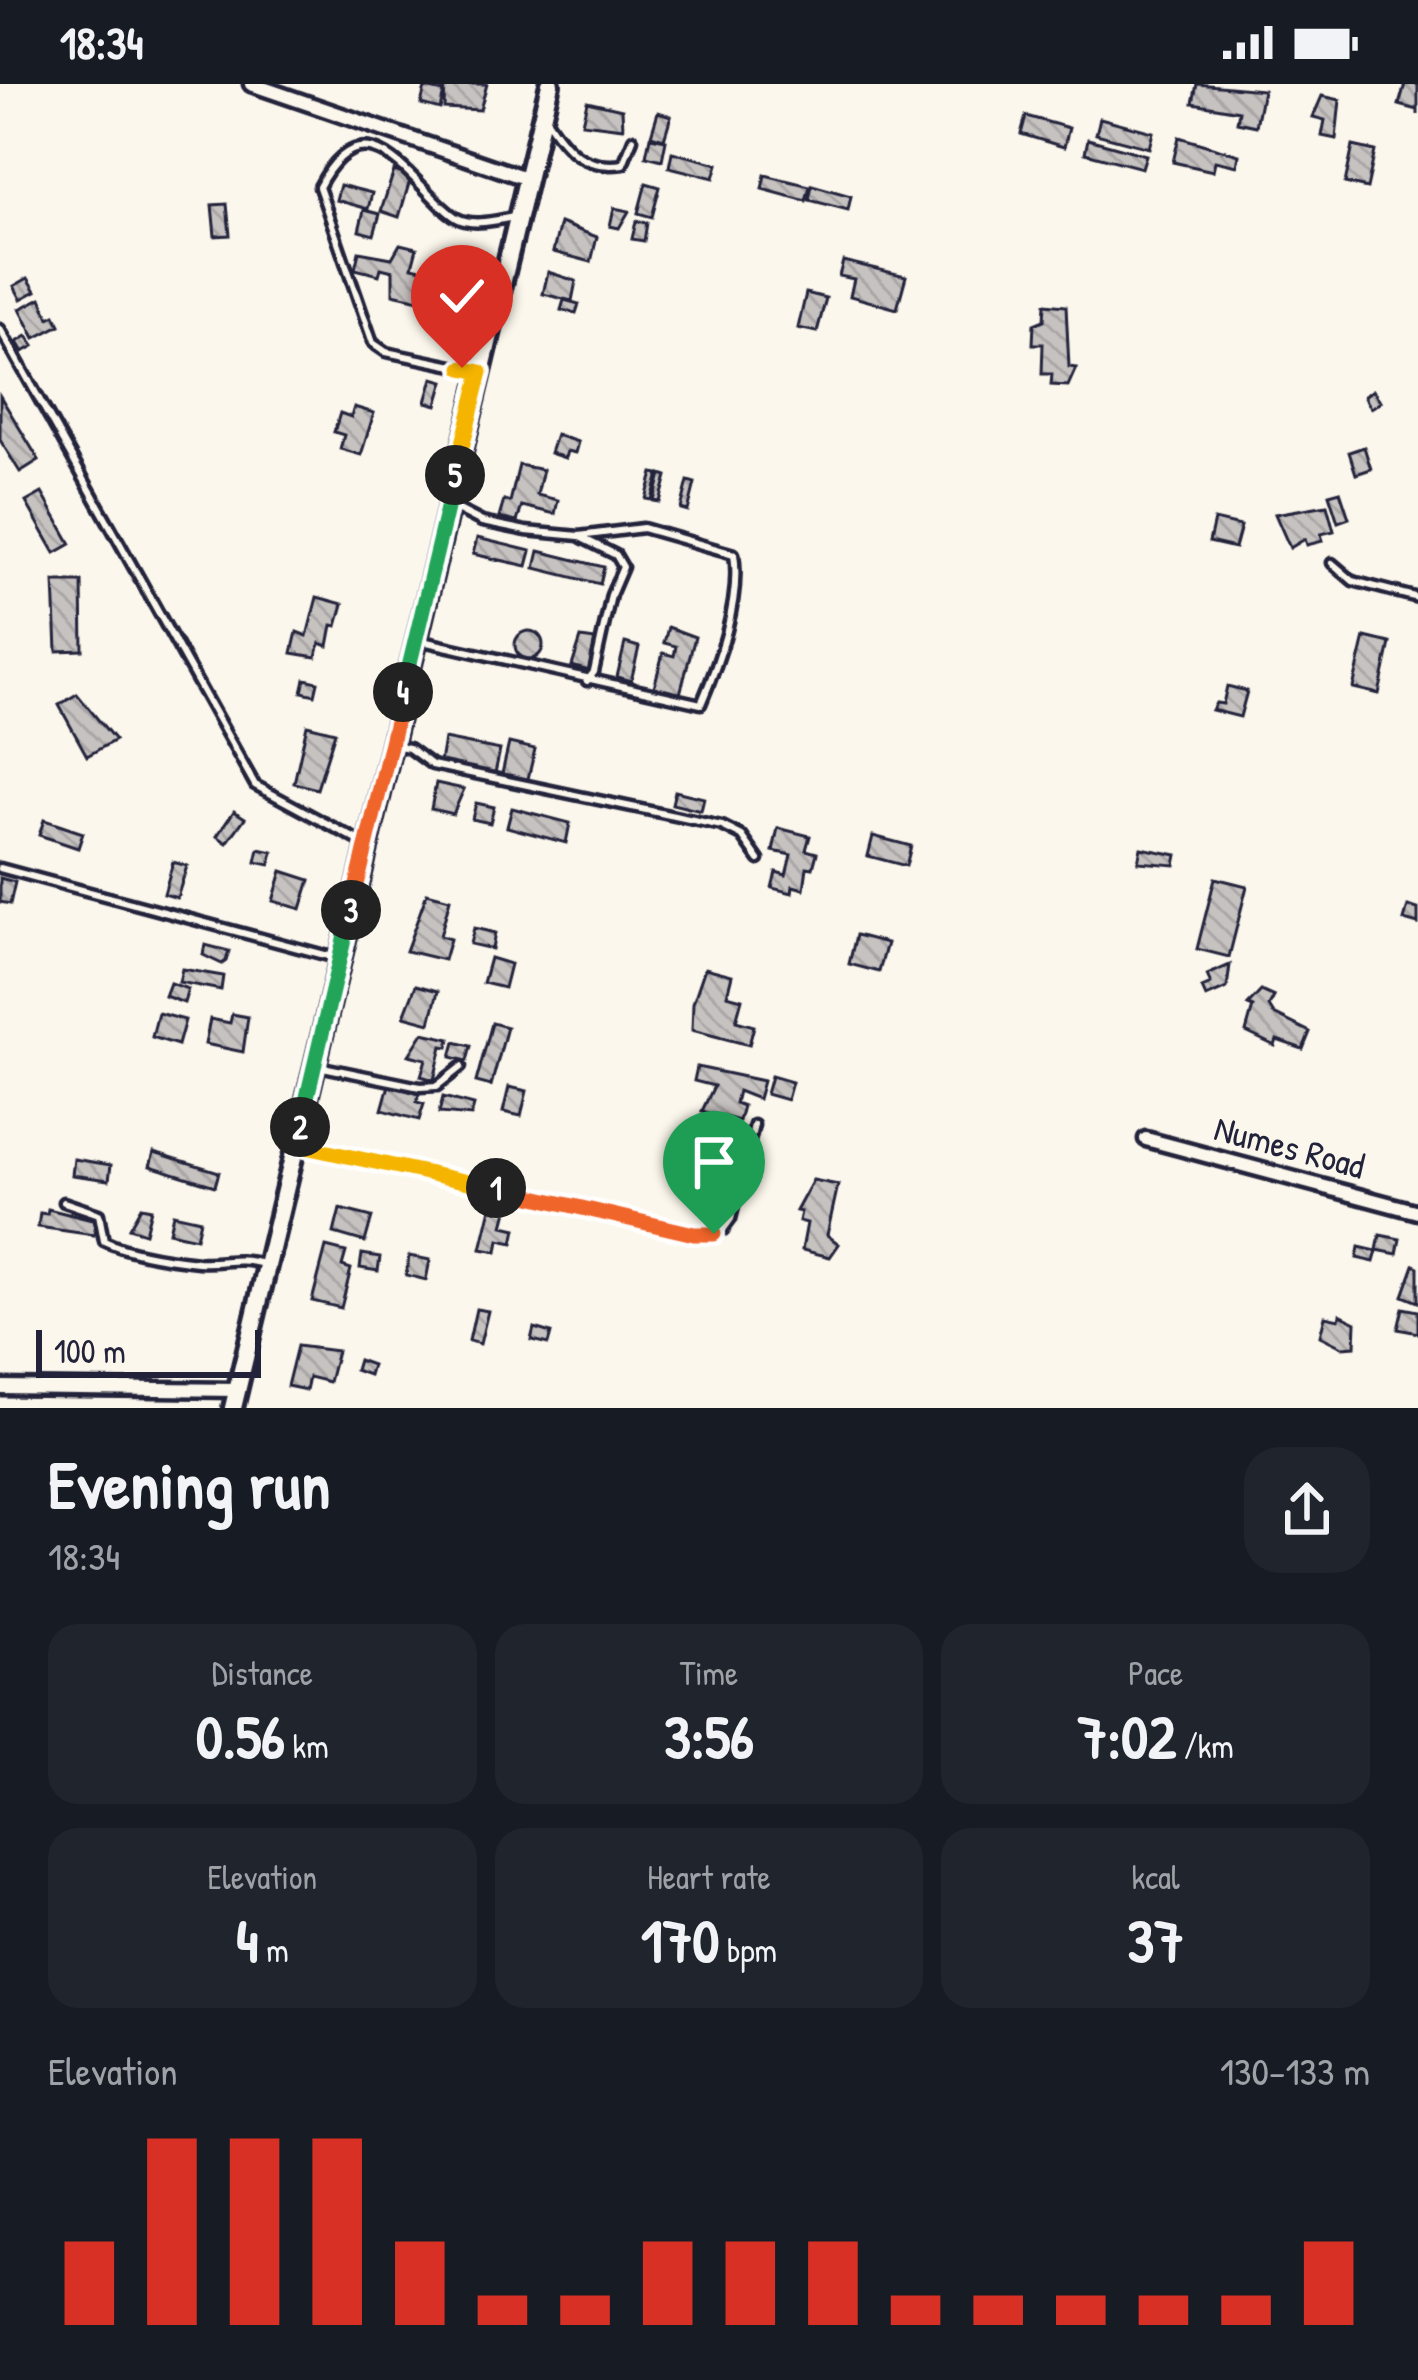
<!DOCTYPE html>
<meta charset="utf-8">
<style>
body{margin:0;font-family:"Patrick Hand",sans-serif;background:#20242c;color:#f1f3f6;height:100vh;display:flex;flex-direction:column;font-size:45px;white-space:nowrap}
*{box-sizing:border-box;margin:0}
p{font-size:39px;color:#9ea1a6}
.icon{flex:none;width:66px;height:66px;fill:none;stroke:currentColor;stroke-width:2;stroke-linecap:round;stroke-linejoin:round}
.map{position:relative;height:1324px;overflow:hidden}
.side{display:flex;flex-direction:column;background:#171b24;flex:1}
.side>*{flex:none}
.scale{position:absolute;left:36px;bottom:30px;width:225px;box-sizing:border-box;padding-left:12px;border:6px solid #22223b;border-top:0;font-size:33px;line-height:42px;white-space:nowrap;color:#22223b;-webkit-text-stroke:9px #fbf7ec;paint-order:stroke}
.pin{position:absolute;display:grid;place-items:center;width:102px;height:102px;color:#fff;margin:-123px -51px;border-radius:50% 50% 50% 0;rotate:-45deg;box-shadow:0 0 12px #0007}
.pin .icon{rotate:45deg}
.km{position:absolute;width:60px;height:60px;margin:-30px;border-radius:50%;background:#222;color:#fff;font-size:33px;line-height:60px;text-align:center}
.round{display:grid;place-items:center;flex:none;width:126px;height:126px;border-radius:36px;background:#20242c}
.summary{display:flex;align-items:center;justify-content:space-between;height:204px;padding:0 48px}
h1{font-size:66px;font-weight:700;line-height:90px}
.figures{display:grid;grid-template-columns:repeat(3,1fr);gap:18px;height:204px;padding:12px 48px}
.figures div{display:grid;align-content:center;border-radius:30px;background:#20242c;text-align:center}
.figures b{font-size:60px;font-weight:700}
.figures small{font-size:33px;font-weight:400}
.figures p{font-size:33px}
.chart{height:336px;padding:24px 48px}
.chart p{display:flex;justify-content:space-between}
.chart svg{width:100%;height:216px;margin-top:12px;stroke:#d93025;stroke-width:6}
.status{display:flex;justify-content:space-between;align-items:center;height:84px;padding:0 60px;background:#171b24;direction:ltr}
.status svg{height:33px;fill:currentColor}
.map>svg:first-child{display:block}
.building{fill:url(#building-back-hatch);stroke:#22223b;stroke-width:3}
.lines{fill:none;stroke-linecap:round;stroke-linejoin:round}
.lane-casing{stroke:#22223b;stroke-width:15}
.street-casing{stroke:#22223b;stroke-width:21}
.secondary-casing{stroke:#22223b;stroke-width:26}
.lane{stroke:#fbf7ec;stroke-width:6}
.street{stroke:#fbf7ec;stroke-width:12}
.secondary{stroke:#fbf7ec;stroke-width:16}
.split-1-casing{stroke:#fff;stroke-width:24}
.split-2-casing{stroke:#fff;stroke-width:24}
.split-3-casing{stroke:#fff;stroke-width:24}
.split-4-casing{stroke:#fff;stroke-width:24}
.split-5-casing{stroke:#fff;stroke-width:24}
.split-6-casing{stroke:#fff;stroke-width:24}
.split-1{stroke:#f0652b;stroke-width:15}
.split-2{stroke:#f5b400;stroke-width:15}
.split-3{stroke:#22a559;stroke-width:15}
.split-4{stroke:#f0652b;stroke-width:15}
.split-5{stroke:#22a559;stroke-width:15}
.split-6{stroke:#f5b400;stroke-width:15}
.labels{text-anchor:middle;dominant-baseline:central;stroke-width:9;stroke-linejoin:round;paint-order:stroke}
.street-label{font-size:36px;fill:#22223b;stroke:#fbf7ec}
</style>
<div class="status"><b>18:34</b><svg viewBox="0 0 49 12"><path d="M0 12V9h3v3zM5 12V6h3v6zM10 12V3h3v9zM15 12V0h3v12zM26 1h20v11H26zM47 4h2v5h-2z"/></svg></div>
<div class="map">
<svg width="1418" height="1324" viewBox="0 0 1418 1324">
<defs>
<pattern id="building-back-hatch" width="6" height="6" patternUnits="userSpaceOnUse" patternTransform="scale(3)"><rect width="6" height="6" fill="#c6c2c0"/><path d="M-1 5l2 2M0 0l6 6M5-1l2 2" fill="none" stroke="#aaa6a6"/></pattern>
</defs>
<rect width="100%" height="100%" fill="#fbf7ec"/>
<filter id="ink" filterUnits="userSpaceOnUse"><feTurbulence type="fractalNoise" baseFrequency=".00833" numOctaves="2"/><feDisplacementMap in="SourceGraphic" scale="24" xChannelSelector="R" yChannelSelector="G"/><feConvolveMatrix kernelMatrix="1 2 1 2 8 2 1 2 1" color-interpolation-filters="sRGB"/></filter>
<g filter="url(#ink)">
<g class="building">
<polygon points="445,0 487,0 480,26 444,24"/>
<polygon points="1197,0 1263,6 1256,42 1237,38 1239,27 1193,19"/>
<polygon points="1405,0 1418,0 1418,31 1418,26 1399,21"/>
<polygon points="425,4 444,8 440,25 421,20"/>
<polygon points="1322,12 1340,16 1336,55 1322,52 1325,36 1313,33"/>
<polygon points="587,17 622,25 623,44 582,39"/>
<polygon points="658,28 671,32 664,55 651,51"/>
<polygon points="1026,32 1069,44 1064,63 1021,50"/>
<polygon points="1100,34 1153,48 1149,64 1096,50"/>
<polygon points="650,53 666,56 662,76 646,72"/>
<polygon points="1179,53 1239,71 1237,82 1215,77 1213,87 1173,78"/>
<polygon points="1088,55 1146,71 1142,84 1085,69"/>
<polygon points="1353,62 1375,67 1367,104 1345,99"/>
<polygon points="672,68 718,80 714,94 669,83"/>
<polygon points="394,87 411,93 399,133 381,127"/>
<polygon points="765,91 810,102 806,117 762,105"/>
<polygon points="646,99 660,103 652,133 638,129"/>
<polygon points="340,101 372,109 368,125 336,116"/>
<polygon points="812,101 851,112 848,126 809,116"/>
<polygon points="227,120 230,151 215,152 212,121"/>
<polygon points="614,124 629,127 619,144 610,142"/>
<polygon points="364,126 380,130 374,151 359,147"/>
<polygon points="636,137 647,139 644,157 632,155"/>
<polygon points="560,139 597,153 591,178 553,168"/>
<polygon points="400,160 417,164 412,183 443,190 436,220 393,210 393,187 381,184 379,191 355,185 359,168 392,174"/>
<polygon points="843,177 906,192 897,225 850,212 854,195 839,192"/>
<polygon points="548,188 576,197 572,217 543,210"/>
<polygon points="28,194 36,207 21,215 14,202"/>
<polygon points="806,209 826,214 817,248 798,244"/>
<polygon points="41,214 49,234 55,231 60,241 35,254 20,225"/>
<polygon points="564,216 579,220 576,229 561,226"/>
<polygon points="1045,220 1066,222 1069,283 1076,284 1068,302 1051,301 1052,290 1042,290 1043,260 1033,260 1034,240 1044,236"/>
<polygon points="27,252 34,262 23,268 17,258"/>
<polygon points="433,294 444,297 437,321 426,318"/>
<polygon points="1373,306 1381,318 1371,324 1364,312"/>
<polygon points="0,312 39,376 20,388 0,356"/>
<polygon points="354,323 374,329 361,371 340,365 344,351 334,348 340,329 351,333"/>
<polygon points="556,351 578,358 575,369 567,367 565,374 550,369"/>
<polygon points="1364,363 1371,385 1356,390 1349,368"/>
<polygon points="519,381 543,386 537,411 558,416 555,430 522,422 517,438 499,434 504,416 510,418"/>
<polygon points="653,389 659,390 652,416 646,415"/>
<polygon points="661,390 667,392 660,418 654,417"/>
<polygon points="688,397 695,399 688,427 681,425"/>
<polygon points="1340,407 1349,434 1338,438 1329,410"/>
<polygon points="42,409 71,460 55,469 26,418"/>
<polygon points="1327,421 1334,447 1321,450 1323,457 1307,461 1305,455 1290,464 1275,430"/>
<polygon points="1214,436 1241,442 1235,464 1209,458"/>
<polygon points="477,454 531,467 527,482 473,470"/>
<polygon points="539,467 604,483 600,500 535,484"/>
<polygon points="54,498 82,498 83,566 57,567"/>
<polygon points="317,513 343,520 337,542 332,541 328,562 320,559 316,573 292,569 297,548 307,552"/>
<polygon points="668,543 695,553 680,610 654,603 663,569 674,572 676,562 664,559"/>
<circle cx="529" cy="561" r="14"/>
<polygon points="1365,553 1390,559 1379,610 1353,604"/>
<polygon points="581,554 595,556 589,587 572,582"/>
<polygon points="625,559 639,563 631,597 617,593"/>
<polygon points="305,595 318,598 315,611 302,608"/>
<polygon points="1227,602 1247,607 1240,633 1212,626 1216,619 1223,620"/>
<polygon points="77,610 115,656 87,672 59,621"/>
<polygon points="307,641 335,648 317,705 294,699"/>
<polygon points="444,655 500,666 495,689 440,678"/>
<polygon points="509,659 535,665 527,699 501,694"/>
<polygon points="436,699 464,705 453,730 431,725"/>
<polygon points="675,707 704,714 701,727 672,720"/>
<polygon points="476,719 494,723 490,739 472,735"/>
<polygon points="512,724 570,739 566,759 507,743"/>
<polygon points="234,727 245,734 227,759 217,752"/>
<polygon points="44,736 83,749 78,764 39,751"/>
<polygon points="778,744 810,752 806,766 817,769 813,784 807,783 804,805 793,802 792,809 772,804 776,788 786,791 791,771 773,767"/>
<polygon points="873,752 911,762 906,782 868,772"/>
<polygon points="1141,764 1177,771 1175,781 1138,778"/>
<polygon points="259,765 273,768 270,781 256,778"/>
<polygon points="173,778 187,782 177,814 164,810"/>
<polygon points="282,787 310,796 301,825 273,817"/>
<polygon points="0,794 15,798 10,820 0,818"/>
<polygon points="1215,794 1247,802 1229,873 1197,865"/>
<polygon points="427,809 450,815 440,852 450,855 444,876 406,867"/>
<polygon points="1408,822 1418,825 1418,840 1404,836"/>
<polygon points="474,844 495,849 492,865 470,860"/>
<polygon points="856,851 887,859 879,888 849,880"/>
<polygon points="205,861 229,867 226,877 222,880 203,871"/>
<polygon points="490,874 510,880 504,904 483,899"/>
<polygon points="1230,881 1227,904 1206,913 1202,904 1211,900 1207,891"/>
<polygon points="705,884 732,891 727,911 742,915 736,937 754,942 749,961 692,946 693,919"/>
<polygon points="182,885 223,892 221,906 179,898"/>
<polygon points="170,899 188,905 184,919 165,912"/>
<polygon points="416,901 438,907 430,939 404,932"/>
<polygon points="1261,907 1274,913 1269,922 1274,930 1310,948 1303,965 1277,956 1275,962 1246,948 1253,923 1248,921"/>
<polygon points="158,929 185,936 178,961 152,953"/>
<polygon points="232,930 248,933 243,968 205,960 210,935 230,939"/>
<polygon points="492,939 507,943 491,1002 476,998"/>
<polygon points="423,949 450,955 448,963 442,962 434,996 421,992 426,975 409,971"/>
<polygon points="455,958 471,962 467,977 451,973"/>
<polygon points="697,983 763,997 758,1015 738,1007 735,1019 743,1022 739,1037 702,1027 714,1002 694,997"/>
<polygon points="771,992 792,998 787,1016 766,1010"/>
<polygon points="389,1001 419,1010 417,1018 424,1020 419,1036 382,1026"/>
<polygon points="509,1003 527,1007 521,1032 503,1028"/>
<polygon points="443,1013 474,1021 471,1032 439,1029"/>
<polygon points="154,1068 219,1088 215,1102 150,1082"/>
<polygon points="74,1075 111,1081 109,1096 72,1091"/>
<polygon points="813,1096 838,1101 827,1151 839,1160 830,1173 802,1166 807,1139 799,1137 801,1128 796,1127"/>
<polygon points="499,1116 509,1119 503,1142 516,1145 513,1159 499,1156 497,1168 481,1165 491,1124 497,1126"/>
<polygon points="141,1123 151,1125 145,1149 129,1144"/>
<polygon points="48,1125 96,1137 94,1151 38,1143 40,1129 47,1130"/>
<polygon points="340,1125 372,1133 365,1158 334,1149"/>
<polygon points="173,1130 200,1136 196,1154 169,1148"/>
<polygon points="1380,1151 1400,1155 1397,1170 1377,1166"/>
<polygon points="326,1163 346,1168 342,1182 351,1185 341,1224 312,1217"/>
<polygon points="1359,1163 1377,1167 1374,1178 1357,1174"/>
<polygon points="362,1170 380,1173 378,1187 360,1184"/>
<polygon points="409,1172 430,1176 426,1196 406,1191"/>
<polygon points="1414,1181 1418,1183 1418,1218 1403,1212"/>
<polygon points="1403,1224 1418,1227 1418,1249 1398,1245"/>
<polygon points="476,1225 488,1227 480,1260 469,1257"/>
<polygon points="1340,1230 1356,1238 1355,1262 1342,1263 1320,1252 1325,1232 1339,1235"/>
<polygon points="534,1244 551,1249 548,1260 531,1256"/>
<polygon points="297,1262 337,1267 329,1298 309,1293 306,1306 287,1302"/>
<polygon points="358,1276 372,1281 369,1291 355,1286"/>
</g>
<g class="lines">
<defs>
<g id="lane">
<path d="M545 33C565 65 583 86 623 80L633 55"/>
<polyline points="0,245 255,701 363,759"/>
<path d="M477 287 386 268 373 259 319 103C369 7 419 113 457 134 473 143 496 136 514 133"/>
<polyline points="582,454 616,471 623,483 611,511 594,588 587,597"/>
<polyline points="1332,479 1353,497 1418,514"/>
<path d="M418 556 701 620C719 578 741 515 734 470L643 444 579 452 526 447 482 438 451 422"/>
<polyline points="394,661 409,664 432,681 722,742 742,752 759,776"/>
<polyline points="0,784 336,874"/>
<polyline points="318,982 420,1003 437,1002 461,983"/>
<polyline points="299,1062 702,1151 723,1146 731,1135 754,1041"/>
<path d="M64 1118 99 1130 104 1157C131 1170 168 1175 198 1178 227 1180 232 1172 264 1180"/>
</g>
<g id="street">
<polyline points="251,0 528,95"/>
<polyline points="1146,1055 1418,1128"/>
<polyline points="0,1303 238,1306"/>
</g>
<polyline id="secondary" points="233,1324 550,0"/>
</defs>
<use href="#lane" class="lane-casing"/>
<use href="#street" class="street-casing"/>
<use href="#secondary" class="secondary-casing"/>
<use href="#lane" class="lane"/>
<use href="#street" class="street"/>
<use href="#secondary" class="secondary"/>
</g>
</g>
<g class="lines" filter="url(#ink)">
<defs>
<polyline id="split-1" points="496,1104 694,1150 714,1150"/>
<polyline id="split-2" points="300,1043 296,1061 496,1104"/>
<polyline id="split-3" points="300,1043 351,826"/>
<polyline id="split-4" points="351,826 403,608"/>
<polyline id="split-5" points="403,608 455,391"/>
<polyline id="split-6" points="455,391 481,288 462,284"/>
</defs>
<use href="#split-1" class="split-1-casing"/>
<use href="#split-2" class="split-2-casing"/>
<use href="#split-3" class="split-3-casing"/>
<use href="#split-4" class="split-4-casing"/>
<use href="#split-5" class="split-5-casing"/>
<use href="#split-6" class="split-6-casing"/>
<use href="#split-1" class="split-1"/>
<use href="#split-2" class="split-2"/>
<use href="#split-3" class="split-3"/>
<use href="#split-4" class="split-4"/>
<use href="#split-5" class="split-5"/>
<use href="#split-6" class="split-6"/>
</g>
<g class="labels">
<g class="street-label">
<text transform="translate(1290 1062) rotate(15)">Numes Road</text>
</g>
</g>
</svg>
<div class="scale">100 m</div>
<div class="pin" style="left:714px;top:1150px;background:#1e9e55"><svg class="icon" aria-label="arrive" viewBox="0 0 24 24"><path d="M6 21V4h12l-3 4 3 4H6"/></svg></div>
<div class="pin" style="left:462px;top:284px;background:#d93025"><svg class="icon" aria-label="check" viewBox="0 0 24 24"><path d="M5 12l5 5 9-10"/></svg></div>
<b class="km" style="left:496px;top:1104px">1</b>
<b class="km" style="left:300px;top:1043px">2</b>
<b class="km" style="left:351px;top:826px">3</b>
<b class="km" style="left:403px;top:608px">4</b>
<b class="km" style="left:455px;top:391px">5</b>
</div>
<section class="side">
<div class="summary"><div><h1>Evening run</h1><p>18:34</p></div><a class="round"><svg class="icon" aria-label="share" viewBox="0 0 24 24"><path d="M12 15V3M7 8l5-5 5 5M5 13v7h14v-7"/></svg></a></div>
<div class="figures">
<div><p>Distance</p><b>0.56<small> km</small></b></div>
<div><p>Time</p><b>3:56</b></div>
<div><p>Pace</p><b>7:02<small> /km</small></b></div>
</div>
<div class="figures">
<div><p>Elevation</p><b>4<small> m</small></b></div>
<div><p>Heart rate</p><b>170<small> bpm</small></b></div>
<div><p>kcal</p><b>37</b></div>
</div>
<div class="chart"><p><span>Elevation</span>130–133 m</p>
<svg viewBox="0 0 160 44" preserveAspectRatio="none"><path d="M5 44V27M15 44V6M25 44V6M35 44V6M45 44V27M55 44V38M65 44V38M75 44V27M85 44V27M95 44V27M105 44V38M115 44V38M125 44V38M135 44V38M145 44V38M155 44V27"/></svg>
</div>
</section>
